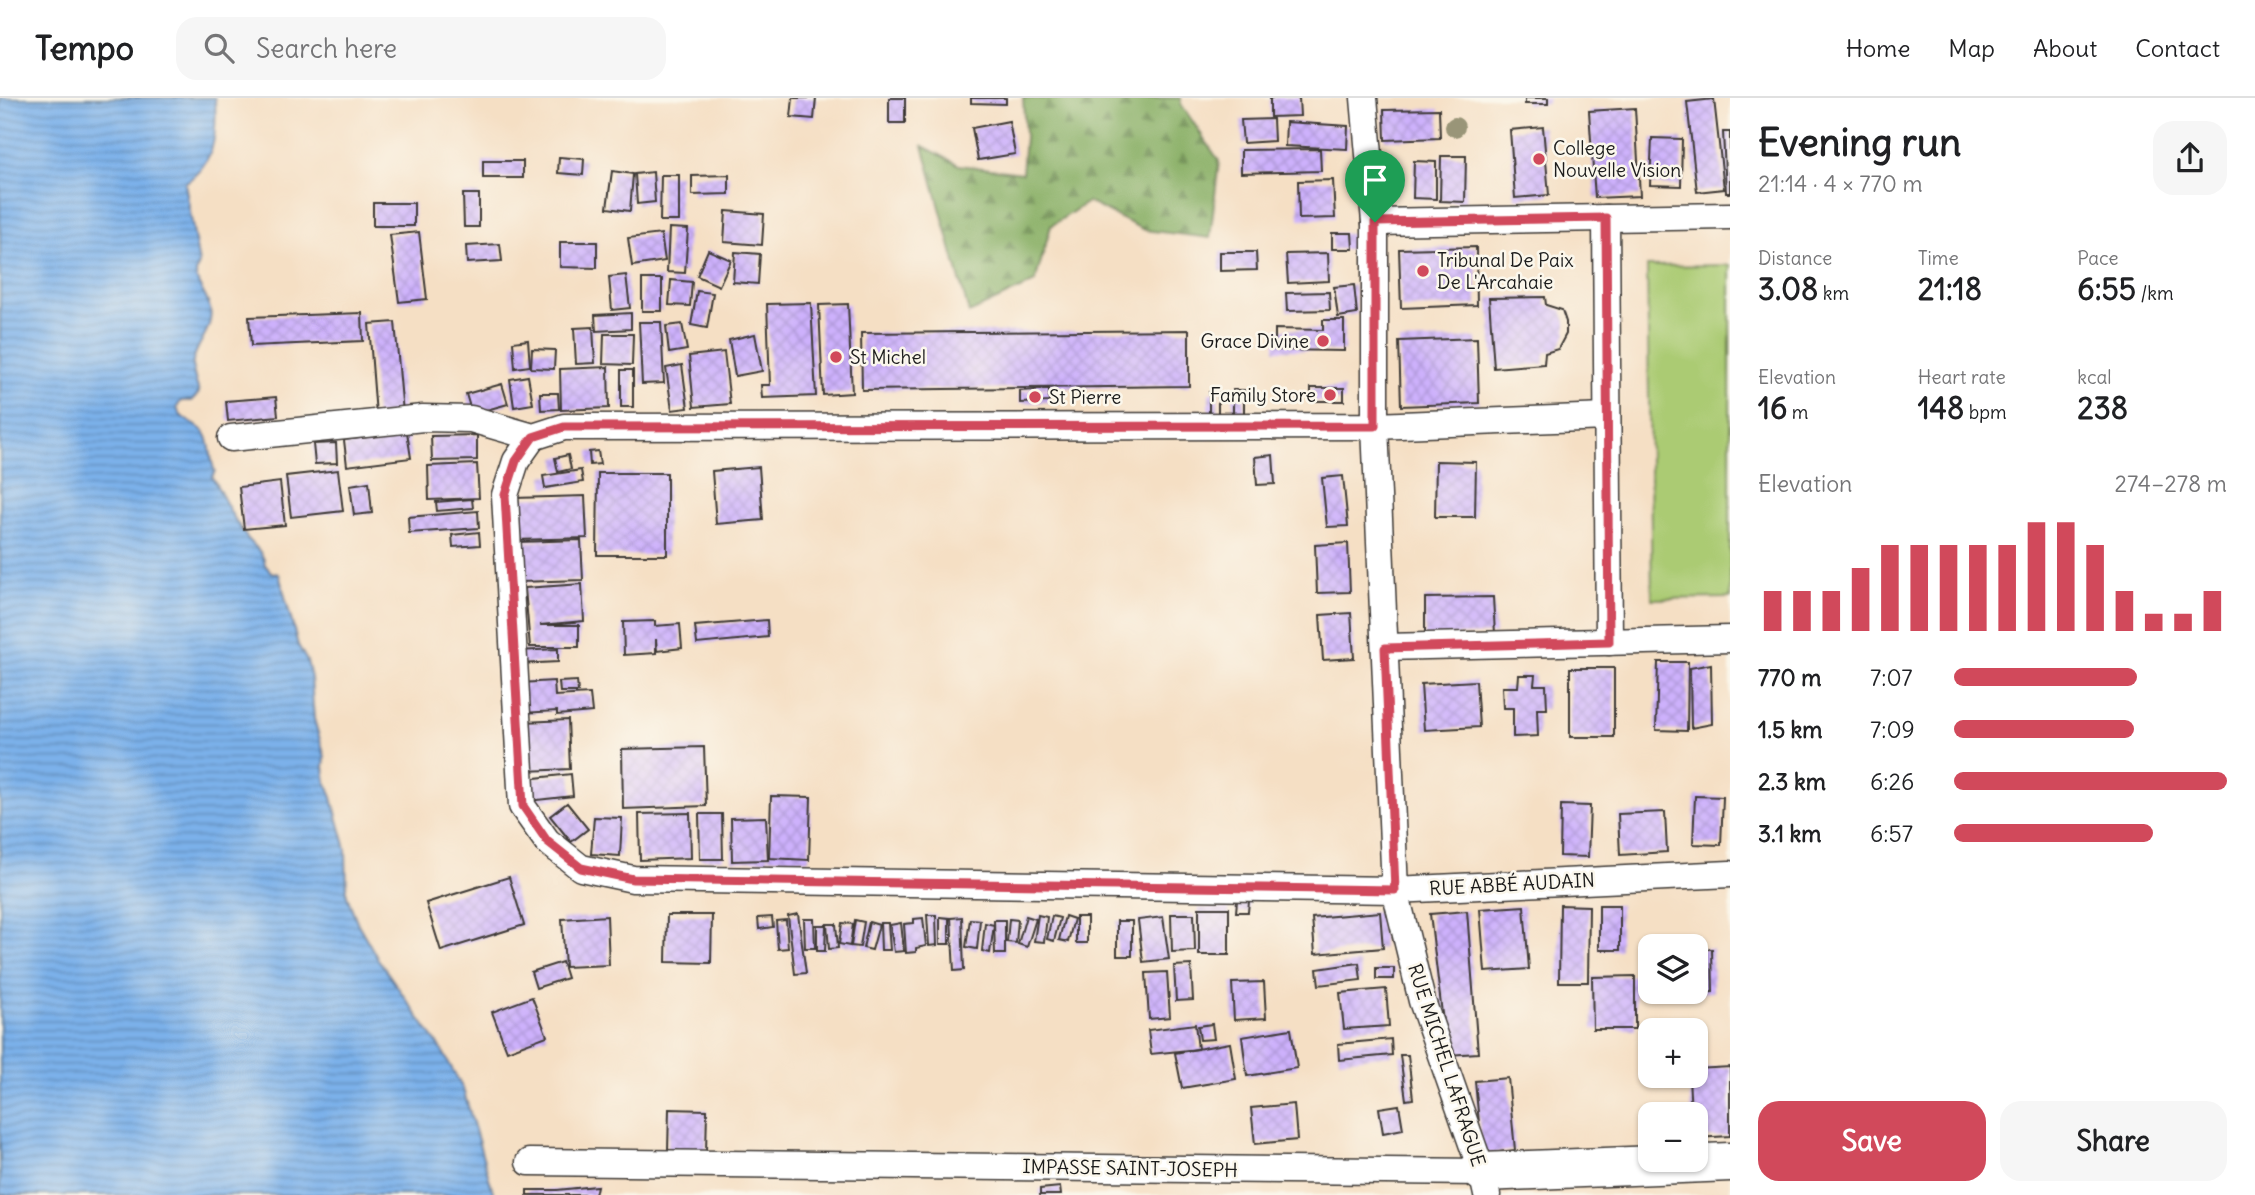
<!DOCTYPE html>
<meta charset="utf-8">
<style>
body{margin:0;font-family:Delius,sans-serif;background:#f6f6f6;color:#202124;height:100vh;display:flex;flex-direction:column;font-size:26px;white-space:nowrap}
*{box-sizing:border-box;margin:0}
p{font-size:23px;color:#757577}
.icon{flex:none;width:38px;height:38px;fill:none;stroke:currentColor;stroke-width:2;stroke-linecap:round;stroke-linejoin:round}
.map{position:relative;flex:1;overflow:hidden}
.side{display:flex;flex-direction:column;background:#fff;width:525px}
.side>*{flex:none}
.tools{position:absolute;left:1638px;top:836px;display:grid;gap:14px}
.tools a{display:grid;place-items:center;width:70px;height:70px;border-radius:14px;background:#fff;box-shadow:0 2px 5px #0004;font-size:35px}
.pin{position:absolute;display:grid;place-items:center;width:60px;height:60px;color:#fff;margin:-72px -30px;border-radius:50% 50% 50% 0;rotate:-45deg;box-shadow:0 0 7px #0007}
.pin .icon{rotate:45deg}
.round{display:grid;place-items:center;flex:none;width:74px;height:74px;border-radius:21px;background:#f6f6f6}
.head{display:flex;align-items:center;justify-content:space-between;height:119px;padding:0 28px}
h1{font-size:38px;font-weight:800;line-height:52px}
.figures{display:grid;grid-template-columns:repeat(3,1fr);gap:10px;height:119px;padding:7px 28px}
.figures div{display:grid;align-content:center}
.figures b{font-size:30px;font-weight:800}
.figures small{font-size:19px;font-weight:400}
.figures p{font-size:19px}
.chart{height:196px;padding:14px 28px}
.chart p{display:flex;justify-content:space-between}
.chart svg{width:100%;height:126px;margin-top:7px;stroke:#d1495b;stroke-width:6}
.action{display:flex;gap:14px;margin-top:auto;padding:14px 28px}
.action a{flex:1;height:80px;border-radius:21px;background:#d1495b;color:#fff;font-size:28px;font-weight:800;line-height:80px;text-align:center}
.action a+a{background:#f6f6f6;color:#202124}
ul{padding:0 28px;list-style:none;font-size:23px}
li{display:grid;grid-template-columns:112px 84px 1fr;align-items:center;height:52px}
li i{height:18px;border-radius:9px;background:#d1495b}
header{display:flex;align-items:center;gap:42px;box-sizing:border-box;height:98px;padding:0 35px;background:#fff;border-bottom:2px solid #e0e0e0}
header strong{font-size:33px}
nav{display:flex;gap:38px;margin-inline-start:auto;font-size:24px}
.search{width:490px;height:63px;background:#f6f6f6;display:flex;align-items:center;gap:18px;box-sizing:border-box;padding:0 24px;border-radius:21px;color:#757577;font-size:26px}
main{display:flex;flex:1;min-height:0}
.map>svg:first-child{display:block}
.forest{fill:url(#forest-firs);stroke:#526640;stroke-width:2}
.park{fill:#abcb73;stroke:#647448;stroke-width:2}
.water{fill:url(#water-rules);stroke:#4c6683;stroke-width:2}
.building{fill:url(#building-cross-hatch)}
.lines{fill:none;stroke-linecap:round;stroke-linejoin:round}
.street-casing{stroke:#3d3935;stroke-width:29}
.secondary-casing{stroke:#3d3935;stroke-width:41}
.street{stroke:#fff;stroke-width:26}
.secondary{stroke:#fff;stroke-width:38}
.tree{fill:#999578}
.route-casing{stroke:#fff;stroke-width:14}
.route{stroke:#d1495b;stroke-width:9}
.poi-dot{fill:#d1495b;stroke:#fbf7ec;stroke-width:2.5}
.labels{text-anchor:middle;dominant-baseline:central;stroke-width:5;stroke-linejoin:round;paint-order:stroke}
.poi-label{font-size:19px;fill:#1c1c1c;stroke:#fbf7ec;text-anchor:start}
.street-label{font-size:19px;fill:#1c1c1c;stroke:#fbf7ec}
</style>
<header>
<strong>Tempo</strong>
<div class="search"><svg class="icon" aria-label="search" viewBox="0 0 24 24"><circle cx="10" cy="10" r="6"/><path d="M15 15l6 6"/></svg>Search here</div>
<nav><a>Home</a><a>Map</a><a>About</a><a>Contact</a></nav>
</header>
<main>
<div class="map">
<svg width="1730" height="1097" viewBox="0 0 1730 1097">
<defs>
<pattern id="forest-firs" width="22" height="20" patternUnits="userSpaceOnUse" patternTransform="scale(1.75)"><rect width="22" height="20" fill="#88af65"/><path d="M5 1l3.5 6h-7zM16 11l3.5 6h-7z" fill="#6e8e52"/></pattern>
<pattern id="water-rules" width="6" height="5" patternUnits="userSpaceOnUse" patternTransform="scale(1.75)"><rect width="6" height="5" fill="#7bb1ea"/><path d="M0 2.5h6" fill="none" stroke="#648fbd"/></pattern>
<pattern id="building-cross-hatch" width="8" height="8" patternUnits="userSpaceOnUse" patternTransform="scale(1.75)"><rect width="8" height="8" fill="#cdb1fc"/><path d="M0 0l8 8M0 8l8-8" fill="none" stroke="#af98d7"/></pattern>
</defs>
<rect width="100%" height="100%" fill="#fbf7ec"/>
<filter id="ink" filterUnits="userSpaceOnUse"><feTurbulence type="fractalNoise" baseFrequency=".0143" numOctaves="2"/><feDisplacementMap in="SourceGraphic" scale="14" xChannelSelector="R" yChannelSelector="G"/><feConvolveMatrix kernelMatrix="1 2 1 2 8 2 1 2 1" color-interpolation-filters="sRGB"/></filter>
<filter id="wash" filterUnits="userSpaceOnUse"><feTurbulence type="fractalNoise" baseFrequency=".00686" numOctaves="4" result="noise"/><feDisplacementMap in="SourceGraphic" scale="28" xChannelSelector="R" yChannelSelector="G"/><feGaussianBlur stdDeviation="1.57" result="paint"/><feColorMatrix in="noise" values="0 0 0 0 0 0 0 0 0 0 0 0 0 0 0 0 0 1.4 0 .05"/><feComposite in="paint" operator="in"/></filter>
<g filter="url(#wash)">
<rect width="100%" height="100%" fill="#f5dfc4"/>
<polygon class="forest" points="1023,0 1181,0 1181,6 1219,63 1210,140 1144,132 1088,104 1051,128 1035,184 969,215 923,48 959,67 1022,75 1025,39"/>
<polygon class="park" points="1730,167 1730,500 1652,501 1647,168"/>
<path class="water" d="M0 0H215C217 35 216 64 185 85L199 166C189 182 207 194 210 211 214 231 197 244 193 263 191 273 197 285 199 295L192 303H181L177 309C180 324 195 323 205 335 212 344 209 362 215 373L212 379C224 400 233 422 248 441 256 450 264 455 265 467L271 474 279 476 298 547 307 563 311 580 314 621 325 659 324 669 326 684 331 696 346 751 347 798 358 826 378 861 443 954 463 991 494 1097H0Z"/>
<g id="blocks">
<g class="building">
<polygon points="793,0 816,0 814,21 791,19"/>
<rect x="889" y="0" width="16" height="25"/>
<polygon points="971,0 1006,0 1006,6 971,5"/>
<polygon points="1270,0 1299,0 1300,18 1270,19"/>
<rect x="1525" y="0" width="23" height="6"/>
<polygon points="1714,1 1724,91 1697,94 1687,4"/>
<polygon points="1635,10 1640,98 1595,100 1589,13"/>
<polygon points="1439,11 1440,40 1385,42 1384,12"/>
<polygon points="1273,21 1274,43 1243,45 1241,22"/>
<polygon points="1009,23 1015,56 978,62 972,30"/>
<polygon points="1286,24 1348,28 1347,51 1285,48"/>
<polygon points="1543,29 1549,97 1515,100 1510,32"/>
<polygon points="1723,34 1730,34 1730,95 1726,95"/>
<polygon points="1652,40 1682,41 1681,88 1650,87"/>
<polygon points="1320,51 1321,73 1241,75 1241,52"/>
<polygon points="1441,58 1466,58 1465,104 1440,103"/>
<polygon points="559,59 584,61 583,77 558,75"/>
<rect x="483" y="63" width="40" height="17"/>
<polygon points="1414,63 1436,64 1436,101 1413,100"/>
<polygon points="612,73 633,76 630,113 607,110"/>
<polygon points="653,74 655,104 637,106 635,76"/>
<polygon points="661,77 679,77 679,123 660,123"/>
<polygon points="729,77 729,96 692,97 692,78"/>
<polygon points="1333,82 1335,120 1299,121 1298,83"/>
<polygon points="463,96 479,96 479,129 464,129"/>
<rect x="373" y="105" width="41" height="23"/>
<polygon points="726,113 764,116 762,147 724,144"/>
<polygon points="669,130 688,131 685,175 667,174"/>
<polygon points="419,134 427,201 399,204 390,137"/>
<polygon points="1332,135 1352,135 1353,151 1332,151"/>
<polygon points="661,136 665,163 632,168 628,140"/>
<polygon points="560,144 597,144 597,170 560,169"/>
<polygon points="500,146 502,163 467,165 466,148"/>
<polygon points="1476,149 1477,207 1401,210 1399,151"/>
<polygon points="708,152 731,162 719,188 697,178"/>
<polygon points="735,154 760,156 758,186 733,184"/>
<polygon points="1220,154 1256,154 1257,172 1220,173"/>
<polygon points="1328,155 1329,183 1288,185 1286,156"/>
<polygon points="626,177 630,210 612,212 609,179"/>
<rect x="642" y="181" width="20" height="32"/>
<polygon points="671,182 692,184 690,208 669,207"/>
<polygon points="1354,187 1357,216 1338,219 1334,189"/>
<polygon points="697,193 713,195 707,230 691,227"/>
<polygon points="1329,194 1330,212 1287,213 1286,195"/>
<polygon points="1545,199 1546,207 1562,212 1566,224 1566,236 1558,251 1545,255 1544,266 1494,270 1489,200"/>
<polygon points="811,205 816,298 762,300 761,287 770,287 767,206"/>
<polygon points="848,206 852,295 823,297 819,207"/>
<polygon points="362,215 363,243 251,248 249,219"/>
<polygon points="631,215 631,231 596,233 595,217"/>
<polygon points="1323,222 1344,222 1344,253 1275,252 1275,231 1323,232"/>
<polygon points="395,224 403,315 376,317 369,226"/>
<polygon points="639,224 661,224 664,285 642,286"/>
<polygon points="682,226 687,252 669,255 666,228"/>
<polygon points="593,229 595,265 576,266 574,230"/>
<polygon points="1189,232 1189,288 862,292 861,235"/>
<polygon points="604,236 633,236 632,267 603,266"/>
<polygon points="755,236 762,273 735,278 729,242"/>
<polygon points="1477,240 1479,305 1401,308 1399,243"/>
<polygon points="528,242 530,268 515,270 513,244"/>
<polygon points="532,251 555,252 554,271 531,270"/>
<polygon points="724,254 730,306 694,309 689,258"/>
<polygon points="682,267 688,310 672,312 666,270"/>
<polygon points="608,269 609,310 561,312 560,271"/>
<rect x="621" y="272" width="12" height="37"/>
<polygon points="528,278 533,306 514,309 510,281"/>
<polygon points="502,286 508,306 472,316 466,296"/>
<rect x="1311" y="290" width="33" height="13"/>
<polygon points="1049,291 1049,304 1020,305 1020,293"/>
<rect x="1233" y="292" width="11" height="23"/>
<polygon points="1209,294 1218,294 1218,316 1209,317"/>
<polygon points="540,295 558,295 559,311 541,312"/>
<polygon points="276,299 278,318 228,323 226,303"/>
<polygon points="407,334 411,360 347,368 344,342"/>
<polygon points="477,337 477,362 432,363 431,338"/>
<polygon points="336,345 337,365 315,366 313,346"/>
<polygon points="598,353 600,366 590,367 589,354"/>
<polygon points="568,357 571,371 558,374 555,360"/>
<polygon points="1273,357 1275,386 1257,387 1255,359"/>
<polygon points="1436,363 1476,364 1475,419 1435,419"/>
<polygon points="477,366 479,400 429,402 428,368"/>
<polygon points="759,369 763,422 716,426 712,373"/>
<polygon points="338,372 343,413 291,419 286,378"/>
<polygon points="581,372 583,384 545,390 543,378"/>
<polygon points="598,375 667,375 667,457 597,457"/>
<polygon points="1343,378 1348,428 1327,429 1322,380"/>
<polygon points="280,384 285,427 244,431 239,389"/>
<polygon points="369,384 372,415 354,417 350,387"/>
<polygon points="585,398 587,440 515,442 514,400"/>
<polygon points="472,401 473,410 437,413 436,404"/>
<polygon points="478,413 479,430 409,435 408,419"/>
<polygon points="479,434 480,447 453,449 452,437"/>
<polygon points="581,442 583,482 519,484 517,444"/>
<polygon points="1348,445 1350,494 1317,495 1315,447"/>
<polygon points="582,486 584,523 540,527 579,527 579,549 530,549 525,490"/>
<polygon points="1493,499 1495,536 1425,538 1425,500"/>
<polygon points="1351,515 1354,560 1323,562 1320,517"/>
<polygon points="767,522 768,539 697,546 695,528"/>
<polygon points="655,523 655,528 680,526 682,550 657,553 656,541 656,555 624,557 623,524"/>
<polygon points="558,551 558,564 518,566 517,553"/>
<polygon points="1658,564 1688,564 1687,633 1656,632"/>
<polygon points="1711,566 1712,626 1691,630 1690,570"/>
<rect x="1570" y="570" width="44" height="69"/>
<polygon points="1519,577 1535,577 1534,587 1546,587 1547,611 1537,611 1538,638 1513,639 1513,610 1503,610 1502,589 1518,589"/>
<polygon points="554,583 555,598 590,596 592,614 557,617 557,613 522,615 520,585"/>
<polygon points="577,583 578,594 560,594 559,584"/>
<polygon points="1476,583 1479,629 1424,632 1421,586"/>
<polygon points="568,622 570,671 527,673 524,624"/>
<polygon points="704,649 706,708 623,711 622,651"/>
<polygon points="571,676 573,698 528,703 526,681"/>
<polygon points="771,698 811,699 809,762 769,760"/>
<polygon points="1695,698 1723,699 1721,747 1693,746"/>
<polygon points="567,705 588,731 571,744 550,718"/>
<polygon points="1561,707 1590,708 1588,759 1560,758"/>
<polygon points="1665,714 1667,754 1620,757 1618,716"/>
<polygon points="690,715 691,760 640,762 639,716"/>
<polygon points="699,716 722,716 723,761 700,761"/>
<polygon points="594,719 622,720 620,758 591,756"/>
<polygon points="766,719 768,762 732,763 731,720"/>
<polygon points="509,779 524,827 441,853 426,805"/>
<polygon points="1237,803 1249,803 1248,814 1236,814"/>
<polygon points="1560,807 1589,808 1588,884 1559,884"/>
<rect x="1599" y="807" width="21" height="45"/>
<polygon points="1524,808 1529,871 1485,874 1480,811"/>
<rect x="1199" y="810" width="30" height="47"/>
<polygon points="1467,813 1478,955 1447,957 1430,816"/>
<polygon points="1380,814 1383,850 1315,856 1312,820"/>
<polygon points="798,816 806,875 795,876 788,818"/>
<polygon points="1171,816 1194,816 1195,853 1172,854"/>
<polygon points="667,817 712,817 711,865 666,864"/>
<polygon points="927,817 936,817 937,847 929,848"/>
<polygon points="1038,817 1047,819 1044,844 1034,843"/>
<polygon points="607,818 609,867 565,869 562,821"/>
<polygon points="1026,818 1036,821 1027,849 1018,846"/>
<polygon points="1052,818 1060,820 1054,843 1047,841"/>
<polygon points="1065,818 1074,821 1068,844 1059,842"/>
<polygon points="772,819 773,829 759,831 758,820"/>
<polygon points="940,819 949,820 949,846 940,846"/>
<polygon points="962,819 964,872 954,873 951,820"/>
<rect x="1076" y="819" width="11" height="26"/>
<polygon points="1163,819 1169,861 1143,864 1138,822"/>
<polygon points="923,820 926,848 916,850 916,854 906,855 904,826 914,825 914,821"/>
<polygon points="804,821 814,821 815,850 805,850"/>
<polygon points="970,821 980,822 977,851 966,849"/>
<polygon points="1009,821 1018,822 1016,845 1007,844"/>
<polygon points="786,822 788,850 778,851 776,823"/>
<polygon points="855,822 864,824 860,849 851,848"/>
<polygon points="994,822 1005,822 1005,856 995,856"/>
<rect x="1117" y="823" width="15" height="35"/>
<polygon points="869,824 879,827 872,852 863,850"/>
<polygon points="842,825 853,826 850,848 839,846"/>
<polygon points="880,825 888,825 890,852 881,852"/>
<polygon points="901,825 904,853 894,854 890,827"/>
<polygon points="985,825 994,827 990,855 982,853"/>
<polygon points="827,826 836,826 838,850 829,851"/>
<polygon points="817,827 826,827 825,853 817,853"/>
<polygon points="1696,851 1712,851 1713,894 1696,895"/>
<polygon points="562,864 567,880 536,890 531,874"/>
<polygon points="1359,865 1361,882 1319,887 1317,871"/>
<polygon points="1191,867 1193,902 1176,903 1174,868"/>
<rect x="1376" y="870" width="18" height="11"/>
<polygon points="1167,874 1170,919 1149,921 1146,875"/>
<polygon points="1635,878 1635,931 1593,931 1592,879"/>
<polygon points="1264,884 1266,920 1234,922 1232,885"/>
<polygon points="1386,891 1389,928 1344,931 1340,895"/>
<polygon points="532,899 547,938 507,953 492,914"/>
<polygon points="1195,926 1198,951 1151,956 1148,932"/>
<polygon points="1212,926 1214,941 1200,942 1198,928"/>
<polygon points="1291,931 1297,970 1247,978 1242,939"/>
<polygon points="1391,941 1392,957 1339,962 1338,946"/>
<polygon points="1230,945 1236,981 1182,990 1175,955"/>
<polygon points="1400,957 1408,957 1413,1001 1406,1002"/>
<polygon points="1730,969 1730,1038 1696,1040 1696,1017 1691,1017 1689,978 1696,978 1696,971"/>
<polygon points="1508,980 1515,1052 1482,1056 1475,983"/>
<polygon points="1294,1006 1297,1042 1255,1046 1251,1010"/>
<polygon points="1399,1007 1403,1031 1383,1035 1379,1010"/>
<polygon points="669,1011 707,1012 706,1054 668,1053"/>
<polygon points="597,1088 595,1097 527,1097 527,1092 557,1092"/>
<polygon points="1060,1089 1061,1097 1040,1097 1040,1091"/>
</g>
</g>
</g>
<g filter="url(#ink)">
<use href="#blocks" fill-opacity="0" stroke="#3d3935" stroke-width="2"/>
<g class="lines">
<defs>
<g id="street">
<polyline points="1364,0 1375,124 1375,328 1395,792 1422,903 1482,1074 1487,1097"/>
<polyline points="1606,120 1609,544"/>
<polyline points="1375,124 1730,118"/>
<polyline points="533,339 516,363 505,397 522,708 547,743 581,770 633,781 1395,792 1730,776"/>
<polyline points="231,340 423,320 471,321 533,339 564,329 1375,328 1607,319"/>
<polyline points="1385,549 1730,541"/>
<polyline points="529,1064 1482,1074"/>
</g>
<polyline id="secondary" points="1482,1074 1730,1064"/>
</defs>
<use href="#street" class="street-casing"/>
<use href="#secondary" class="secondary-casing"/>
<use href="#street" class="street"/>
<use href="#secondary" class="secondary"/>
</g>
<circle class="tree" cx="1455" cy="29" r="10"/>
</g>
<g class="lines" filter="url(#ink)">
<defs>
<polygon id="route" points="1606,120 1609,544 1385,550 1395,792 633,781 581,770 547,743 523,708 505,397 516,363 533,339 564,329 1375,328 1375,124"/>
</defs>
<use href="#route" class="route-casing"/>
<use href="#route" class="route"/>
</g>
<g class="poi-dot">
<circle cx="1539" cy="61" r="7"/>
<circle cx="1423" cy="173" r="7"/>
<circle cx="1323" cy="243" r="7"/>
<circle cx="836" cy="259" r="7"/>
<circle cx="1330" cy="297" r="7"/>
<circle cx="1035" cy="299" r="7"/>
</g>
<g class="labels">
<g class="poi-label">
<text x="1553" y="50">College<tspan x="1553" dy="22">Nouvelle Vision</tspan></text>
<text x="1437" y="162">Tribunal De Paix<tspan x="1437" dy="22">De L'Arcahaie</tspan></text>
<text x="1309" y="243" text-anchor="end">Grace Divine</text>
<text x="850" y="259">St Michel</text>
<text x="1316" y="297" text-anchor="end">Family Store</text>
<text x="1049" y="299">St Pierre</text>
</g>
<g class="street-label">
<text transform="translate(1512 786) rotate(-3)">RUE ABBÉ AUDAIN</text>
<text transform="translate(1447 967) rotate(72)">RUE MICHEL LAFRAGUE</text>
<text transform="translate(1130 1070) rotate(1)">IMPASSE SAINT-JOSEPH</text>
</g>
</g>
</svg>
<div class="tools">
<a><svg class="icon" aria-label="layers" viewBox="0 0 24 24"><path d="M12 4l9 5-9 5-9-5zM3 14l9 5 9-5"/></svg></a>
<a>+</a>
<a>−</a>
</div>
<div class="pin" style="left:1375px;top:124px;background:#1e9e55"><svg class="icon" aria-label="arrive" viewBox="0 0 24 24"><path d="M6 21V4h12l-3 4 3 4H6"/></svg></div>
</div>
<section class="side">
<div class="head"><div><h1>Evening run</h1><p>21:14 · 4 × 770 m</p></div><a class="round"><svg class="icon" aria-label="share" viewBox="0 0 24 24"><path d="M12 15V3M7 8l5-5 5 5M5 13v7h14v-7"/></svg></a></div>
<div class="figures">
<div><p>Distance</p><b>3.08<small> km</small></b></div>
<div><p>Time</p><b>21:18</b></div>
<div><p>Pace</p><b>6:55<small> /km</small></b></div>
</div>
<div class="figures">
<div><p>Elevation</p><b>16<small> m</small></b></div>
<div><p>Heart rate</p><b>148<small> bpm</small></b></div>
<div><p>kcal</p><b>238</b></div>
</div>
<div class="chart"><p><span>Elevation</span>274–278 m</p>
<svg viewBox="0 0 160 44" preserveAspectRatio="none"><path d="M5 44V30M15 44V30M25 44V30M35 44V22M45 44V14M55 44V14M65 44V14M75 44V14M85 44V14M95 44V6M105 44V6M115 44V14M125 44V30M135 44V38M145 44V38M155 44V30"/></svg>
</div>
<ul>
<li><b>770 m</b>7:07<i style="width:67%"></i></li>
<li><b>1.5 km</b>7:09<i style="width:66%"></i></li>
<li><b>2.3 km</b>6:26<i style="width:100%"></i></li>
<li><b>3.1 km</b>6:57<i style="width:73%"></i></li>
</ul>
<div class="action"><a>Save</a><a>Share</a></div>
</section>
</main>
